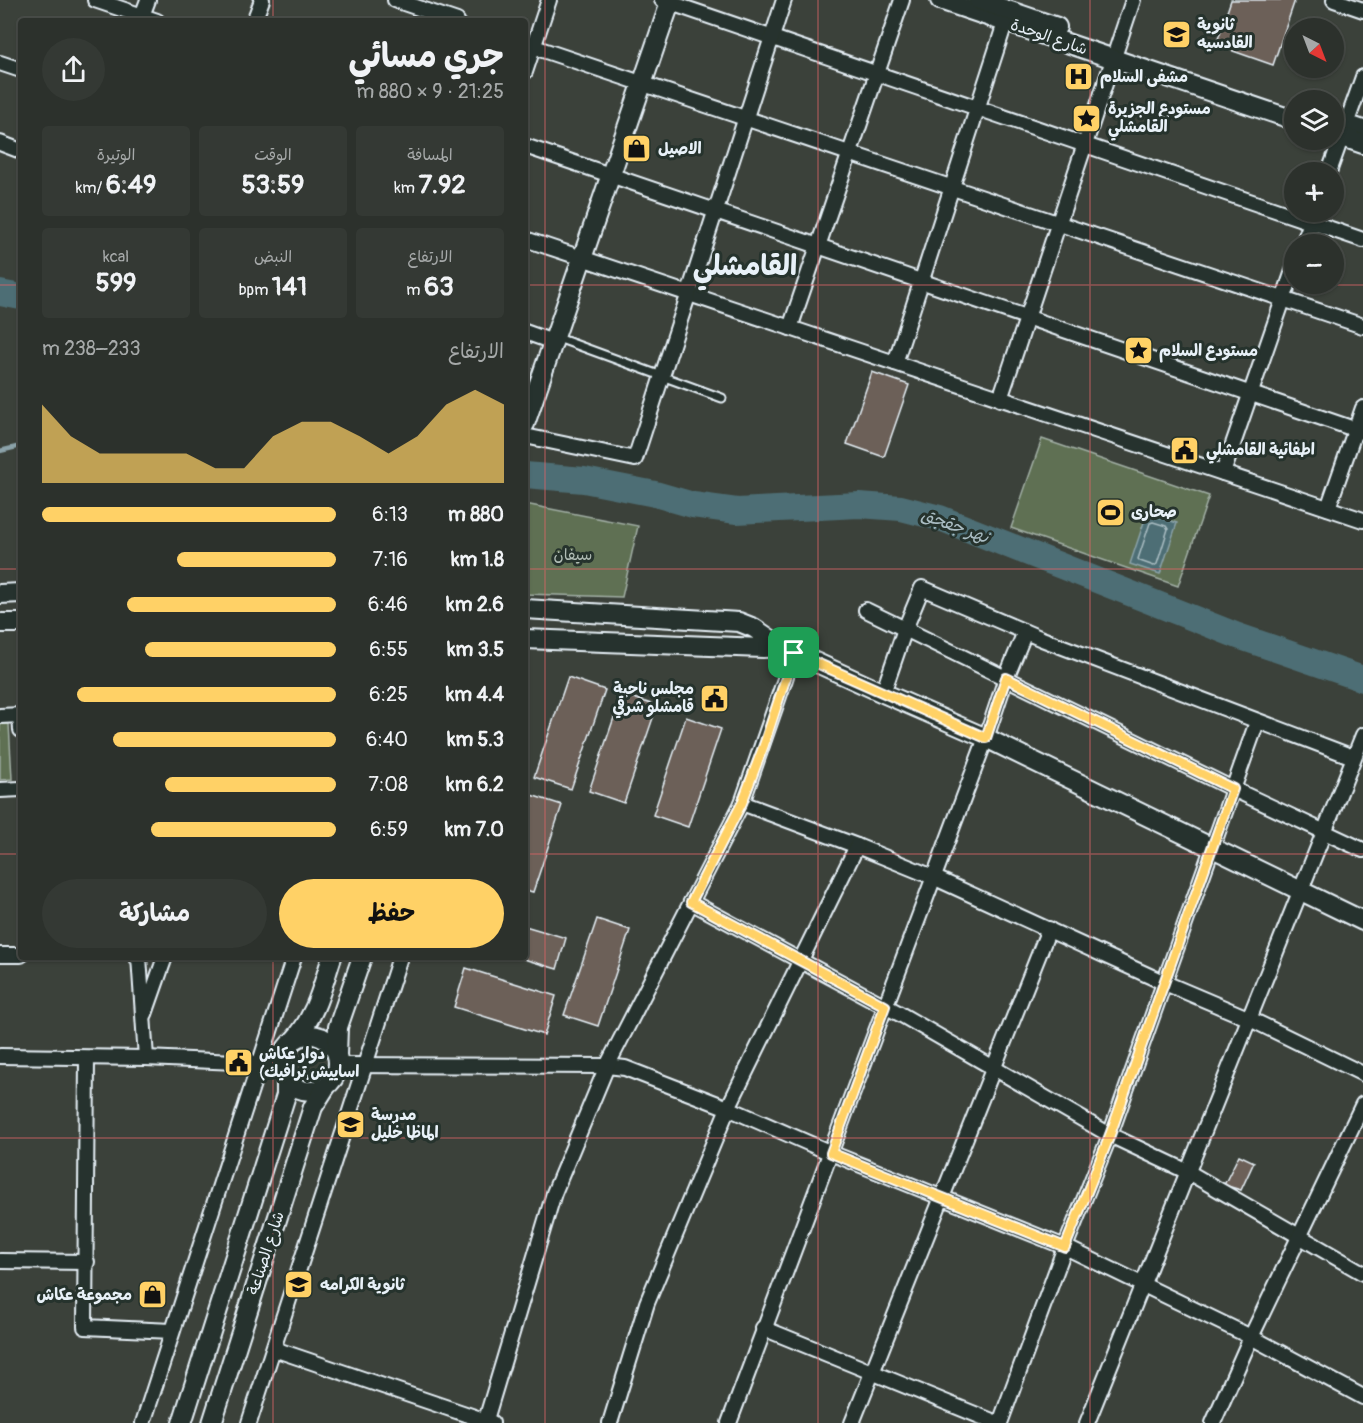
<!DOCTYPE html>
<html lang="ar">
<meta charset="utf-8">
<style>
body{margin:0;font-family:Pangolin,"Playpen Sans Arabic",sans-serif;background:#343934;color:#f1f3f6;direction:rtl;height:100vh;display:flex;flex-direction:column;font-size:22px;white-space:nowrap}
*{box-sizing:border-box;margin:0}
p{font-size:20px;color:#a6a9a9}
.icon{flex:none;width:33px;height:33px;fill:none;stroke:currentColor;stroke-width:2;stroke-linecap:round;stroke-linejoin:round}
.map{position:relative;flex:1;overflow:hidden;direction:ltr}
.sheet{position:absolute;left:18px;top:18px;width:510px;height:942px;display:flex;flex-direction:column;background:#2c312c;border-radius:6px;box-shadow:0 2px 4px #0004,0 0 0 2px #484c48;direction:rtl}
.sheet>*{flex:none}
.needle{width:39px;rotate:138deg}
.fabs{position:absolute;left:1284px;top:18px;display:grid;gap:12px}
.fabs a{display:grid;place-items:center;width:60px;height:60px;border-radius:50%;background:#2c312c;box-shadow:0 2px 4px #0004,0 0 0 2px #484c48;font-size:30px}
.pin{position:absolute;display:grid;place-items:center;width:51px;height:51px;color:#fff;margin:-26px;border-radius:12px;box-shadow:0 3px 9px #0006}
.round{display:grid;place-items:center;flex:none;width:63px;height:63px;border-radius:32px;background:#343934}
.summary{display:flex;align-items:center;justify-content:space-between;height:102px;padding:0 24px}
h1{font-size:33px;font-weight:700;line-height:45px}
.metrics{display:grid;grid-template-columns:repeat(3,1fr);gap:9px;height:102px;padding:6px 24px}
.metrics div{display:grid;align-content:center;border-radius:6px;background:#343934;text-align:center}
.metrics b{font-size:26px;font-weight:700}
.metrics small{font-size:16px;font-weight:400}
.metrics p{font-size:16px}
.chart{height:168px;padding:12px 24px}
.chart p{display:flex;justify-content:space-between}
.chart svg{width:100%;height:108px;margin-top:6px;fill:#ffd166;opacity:.7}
.action{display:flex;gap:12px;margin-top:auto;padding:12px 24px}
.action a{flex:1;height:69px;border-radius:36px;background:#ffd166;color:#111;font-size:24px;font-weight:700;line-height:69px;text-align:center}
.action a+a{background:#343934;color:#f1f3f6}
ul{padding:0 24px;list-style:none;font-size:20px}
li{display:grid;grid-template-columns:96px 72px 1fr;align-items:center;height:45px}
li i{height:15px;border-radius:8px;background:#ffd166}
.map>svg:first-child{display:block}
.green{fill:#5e7053;stroke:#a3b0a6;stroke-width:1.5}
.water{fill:#4d6e74;stroke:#8ba2a9;stroke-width:1.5}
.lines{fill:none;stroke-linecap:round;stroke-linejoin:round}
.shore{stroke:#aabdc3;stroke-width:1.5}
.stream{stroke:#8ba2a9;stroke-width:4.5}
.river{stroke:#4d6e74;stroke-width:26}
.building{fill:#6c6158;stroke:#e8f1f8;stroke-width:1.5}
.lane-casing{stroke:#e8f1f8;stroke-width:11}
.street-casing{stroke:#e8f1f8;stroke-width:18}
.secondary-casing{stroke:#e8f1f8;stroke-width:22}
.lane{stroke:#26332d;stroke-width:7}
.street{stroke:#26332d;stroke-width:14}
.secondary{stroke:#26332d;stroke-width:18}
.route-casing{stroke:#fff;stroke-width:12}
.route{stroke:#ffd166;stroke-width:8}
.grid{fill:none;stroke:#db6466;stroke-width:1.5;stroke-opacity:0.55}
.labels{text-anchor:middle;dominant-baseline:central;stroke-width:6;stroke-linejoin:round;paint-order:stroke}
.poi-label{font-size:16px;font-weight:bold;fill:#e8f1f8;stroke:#26332d;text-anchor:start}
.street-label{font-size:16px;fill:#e8f1f8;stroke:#26332d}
.park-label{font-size:16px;fill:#b1bdb6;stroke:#26332d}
.water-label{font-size:18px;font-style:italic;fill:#aabdc3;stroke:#26332d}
.town-label{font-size:28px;font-weight:bold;fill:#e8f1f8;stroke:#26332d}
</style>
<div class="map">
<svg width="1363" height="1423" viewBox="0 0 1363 1423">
<rect width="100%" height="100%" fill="#3b413a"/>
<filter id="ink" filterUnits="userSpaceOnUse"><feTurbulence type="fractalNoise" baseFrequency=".0167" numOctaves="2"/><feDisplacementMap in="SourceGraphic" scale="12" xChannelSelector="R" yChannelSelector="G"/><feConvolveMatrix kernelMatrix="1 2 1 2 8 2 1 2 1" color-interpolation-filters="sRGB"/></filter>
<g filter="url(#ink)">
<g class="green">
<polygon points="1042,439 1209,496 1178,586 1011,528"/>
<polygon points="525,504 638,526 622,597 525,594"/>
<polygon points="0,724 9,724 12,779 0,780"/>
</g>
<polygon class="water" points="1147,513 1177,523 1160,574 1130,564"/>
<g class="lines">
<polygon class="shore" points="1153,522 1166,526 1168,529 1157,564 1154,566 1140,561 1138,559 1150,523"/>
<polyline class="stream" points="0,451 21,446"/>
<g class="river">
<polyline points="0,293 21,297"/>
<polyline points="525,475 584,480 655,494 693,505 737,511 859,505 901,508 940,518 1238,636 1363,679"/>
</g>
</g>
<g class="building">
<polygon points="1231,0 1295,0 1273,65 1216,45"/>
<polygon points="872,372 909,385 884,457 847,444"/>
<polygon points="568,677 605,690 571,789 534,777"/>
<polygon points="622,694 657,706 624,803 589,791"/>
<polygon points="686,717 721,729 688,827 653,815"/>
<polygon points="531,795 562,805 533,892 525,890 525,811"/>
<polygon points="597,919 630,930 598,1026 564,1015"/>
<polygon points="525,926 566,938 557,969 517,957 525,957"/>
<polygon points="466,968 556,996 544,1035 454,1007"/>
<polygon points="1239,1155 1254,1162 1241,1190 1224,1185"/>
</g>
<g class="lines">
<defs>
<polyline id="lane" points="555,337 722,398"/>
<g id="street">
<polyline points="95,0 157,21"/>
<polyline points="395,0 457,21"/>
<polyline points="662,0 1363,240"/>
<polyline points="1334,0 1363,10"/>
<polyline points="140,21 148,0"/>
<polyline points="254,21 262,0"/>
<polyline points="525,44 1363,326"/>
<polyline points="0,63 21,70"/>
<polyline points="525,72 549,0"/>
<polyline points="0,143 21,151"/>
<polyline points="525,146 1363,432"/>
<polyline points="1329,172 1363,77"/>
<polyline points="525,239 1363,520"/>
<polyline points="1303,244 1315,212"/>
<polyline points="790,328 902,0"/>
<polyline points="525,332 553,342"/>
<polyline points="895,363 1005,23"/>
<polyline points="1000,399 1133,0"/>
<polyline points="525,436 635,459 784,0"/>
<polyline points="1223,473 1294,268"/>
<polyline points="1328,508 1363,408"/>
<polyline points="866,610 1233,789 1363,850"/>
<polyline points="883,693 905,629 922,588 1042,639 1353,757"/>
<polyline points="20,715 21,730"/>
<polyline points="0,716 21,715"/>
<polyline points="0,790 21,789"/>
<polyline points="742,803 857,846 933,877 1165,983 1250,1019 1363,1074"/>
<polyline points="691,902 900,1014 1110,1135 1188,1172 1363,1273"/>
<polyline points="0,955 21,955"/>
<polyline points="136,957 139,957 146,1058"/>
<polyline points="145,1014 165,957"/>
<polyline points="0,1056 146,1058 258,1063 283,1061"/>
<polyline points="87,1058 85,1327 172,1331"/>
<polyline points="338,1065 607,1066 625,1068 728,1108 831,1153 1065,1247 1251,1337 1363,1397"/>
<polyline points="0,1261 87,1262"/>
<polyline points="763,1328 997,1423"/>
<polyline points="274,1349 492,1423"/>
<polyline points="143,1423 294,957"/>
<polyline points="249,1423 400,957"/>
<polyline points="485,1423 554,1193 607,1066 742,803 794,653"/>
<polyline points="610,1423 647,1303 728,1108 857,846"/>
<polyline points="729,1423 986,738 1006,678 1025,632"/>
<polyline points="852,1423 1049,929"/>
<polyline points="1000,1423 1065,1247 1110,1135 1257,722"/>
<polyline points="1087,1423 1363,735"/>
<polyline points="1213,1423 1251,1337 1363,1104"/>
</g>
<g id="secondary">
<polyline points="940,0 1294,120"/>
<polyline points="978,0 1057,27"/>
<polyline points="1334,120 1363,130"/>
<polyline points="1334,134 1363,144"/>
<polyline points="525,424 671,0"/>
<polyline points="0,594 21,593"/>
<polyline points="525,609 739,622 754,628 782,647 883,693 986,738 1363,921"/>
<polyline points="0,623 21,623"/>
<polyline points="525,639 763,648 782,647"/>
<circle cx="310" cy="1063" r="28"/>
<path d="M294 1040C316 1016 322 987 332 957"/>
<polyline points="337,1055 338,1027 362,957"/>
<polyline points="182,1423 286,1095 286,1076"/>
<polyline points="212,1423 313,1107 327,1085"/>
</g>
</defs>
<use href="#lane" class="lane-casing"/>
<use href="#street" class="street-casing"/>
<use href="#secondary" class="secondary-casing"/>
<use href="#lane" class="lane"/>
<use href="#street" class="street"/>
<use href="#secondary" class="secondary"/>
</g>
</g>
<g class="lines" filter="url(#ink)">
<defs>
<polygon id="route" points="794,653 986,738 1006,678 1233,789 1110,1135 1065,1247 831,1153 885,1006 691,902 742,803 764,745"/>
</defs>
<use href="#route" class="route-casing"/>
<use href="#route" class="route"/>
</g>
<path class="grid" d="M273 0V21M545 0V1423M818 0V1423M1090 0V1423M0 285H21M525 285H1363M0 569H21M525 569H1363M0 854H21M525 854H1363M273 957V1423M0 1138H1363"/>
<defs>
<symbol id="school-square" viewBox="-11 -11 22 22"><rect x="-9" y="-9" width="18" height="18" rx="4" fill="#ffd166" stroke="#26332d"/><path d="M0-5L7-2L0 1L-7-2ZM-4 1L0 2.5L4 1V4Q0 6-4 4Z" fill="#111"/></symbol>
<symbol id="hospital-square" viewBox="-11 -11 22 22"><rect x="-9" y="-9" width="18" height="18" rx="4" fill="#ffd166" stroke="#26332d"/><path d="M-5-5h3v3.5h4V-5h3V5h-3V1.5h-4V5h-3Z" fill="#111"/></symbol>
<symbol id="sight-square" viewBox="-11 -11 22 22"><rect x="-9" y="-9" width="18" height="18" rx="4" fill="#ffd166" stroke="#26332d"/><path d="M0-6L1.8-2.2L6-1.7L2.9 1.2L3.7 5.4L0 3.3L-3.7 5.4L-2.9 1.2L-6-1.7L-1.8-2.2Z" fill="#111"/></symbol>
<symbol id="shop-square" viewBox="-11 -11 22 22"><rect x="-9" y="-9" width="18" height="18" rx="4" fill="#ffd166" stroke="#26332d"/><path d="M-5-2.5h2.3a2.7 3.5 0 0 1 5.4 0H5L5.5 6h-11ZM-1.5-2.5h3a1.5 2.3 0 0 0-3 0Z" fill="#111"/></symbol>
<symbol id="civic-square" viewBox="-11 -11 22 22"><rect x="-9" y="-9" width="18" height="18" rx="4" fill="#ffd166" stroke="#26332d"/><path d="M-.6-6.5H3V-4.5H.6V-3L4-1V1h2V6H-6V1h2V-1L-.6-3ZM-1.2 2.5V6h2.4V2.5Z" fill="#111"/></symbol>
<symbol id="stadium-square" viewBox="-11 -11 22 22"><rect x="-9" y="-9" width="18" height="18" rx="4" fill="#ffd166" stroke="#26332d"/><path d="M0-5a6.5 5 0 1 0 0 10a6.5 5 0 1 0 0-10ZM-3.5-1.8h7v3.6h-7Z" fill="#111"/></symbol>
</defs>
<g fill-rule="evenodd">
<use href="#school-square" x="1160" y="18" width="33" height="33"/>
<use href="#hospital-square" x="1062" y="60" width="33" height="33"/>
<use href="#sight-square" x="1070" y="102" width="33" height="33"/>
<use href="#shop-square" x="620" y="132" width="33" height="33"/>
<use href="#sight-square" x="1122" y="334" width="33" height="33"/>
<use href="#civic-square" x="1168" y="434" width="33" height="33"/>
<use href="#stadium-square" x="1094" y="496" width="33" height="33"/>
<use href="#civic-square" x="698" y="682" width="33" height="33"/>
<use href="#civic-square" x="222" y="1046" width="33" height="33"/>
<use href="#school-square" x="334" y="1108" width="33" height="33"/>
<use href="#school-square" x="282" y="1268" width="33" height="33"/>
<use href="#shop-square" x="136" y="1278" width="33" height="33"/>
</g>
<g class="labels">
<g class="poi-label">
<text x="1197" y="25">ثانوية<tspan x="1197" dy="18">القادسيه</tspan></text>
<text x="1100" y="77">مشفى السلام</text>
<text x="1108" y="109">مستودع الجزيرة<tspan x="1108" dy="18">القامشلي</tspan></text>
<text x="658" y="149">الاصيل</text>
<text x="1159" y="351">مستودع السلام</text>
<text x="1206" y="450">اطفائية القامشلي</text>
<text x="1131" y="512">صحارى</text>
<text x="694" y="689" text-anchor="end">مجلس ناحية<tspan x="694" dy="18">قامشلو شرقي</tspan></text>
<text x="259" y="1054">دوار عكاش<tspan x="259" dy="18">(اساييش٫ترافيك</tspan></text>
<text x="371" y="1115">مدرسة<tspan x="371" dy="18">الماظا خليل</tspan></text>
<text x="320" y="1285">ثانوية الكرامه</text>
<text x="132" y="1295" text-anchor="end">مجموعة عكاش</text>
</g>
<g class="street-label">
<text transform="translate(1049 37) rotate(19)">شارع الوحدة</text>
<text transform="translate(266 1253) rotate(-72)">شارع الصناعة</text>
</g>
<g class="park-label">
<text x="573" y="555">سيفان</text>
</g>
<g class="water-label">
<text transform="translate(955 526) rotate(20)">نهر جقجق</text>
</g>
<g class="town-label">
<text x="745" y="266">القامشلي</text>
</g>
</g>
</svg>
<div class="fabs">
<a><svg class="needle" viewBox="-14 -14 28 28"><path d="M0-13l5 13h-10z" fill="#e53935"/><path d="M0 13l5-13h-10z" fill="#a6a9a9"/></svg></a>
<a><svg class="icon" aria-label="layers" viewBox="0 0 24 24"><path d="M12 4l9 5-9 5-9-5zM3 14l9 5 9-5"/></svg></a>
<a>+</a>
<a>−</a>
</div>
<div class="pin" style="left:794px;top:653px;background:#1e9e55"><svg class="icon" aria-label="arrive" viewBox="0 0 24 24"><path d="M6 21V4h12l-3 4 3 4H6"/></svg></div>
<section class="sheet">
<div class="summary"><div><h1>جري مسائي</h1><p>21:25 · 9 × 880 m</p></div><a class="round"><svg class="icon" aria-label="share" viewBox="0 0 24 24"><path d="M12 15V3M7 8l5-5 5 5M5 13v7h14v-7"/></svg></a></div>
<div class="metrics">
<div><p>المسافة</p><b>7.92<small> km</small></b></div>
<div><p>الوقت</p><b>53:59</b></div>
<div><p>الوتيرة</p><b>6:49<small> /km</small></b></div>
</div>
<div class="metrics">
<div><p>الارتفاع</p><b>63<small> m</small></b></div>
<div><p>النبض</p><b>141<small> bpm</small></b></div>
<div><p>kcal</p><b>599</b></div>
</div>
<div class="chart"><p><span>الارتفاع</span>233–238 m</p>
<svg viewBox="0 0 160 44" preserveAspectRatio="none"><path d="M0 44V12L10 25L20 32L30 32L40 32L50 32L60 38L70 38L80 25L90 19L100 19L110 25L120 32L130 25L140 12L150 6L160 12V44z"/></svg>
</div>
<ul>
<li><b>880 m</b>6:13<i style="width:100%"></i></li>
<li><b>1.8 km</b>7:16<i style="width:54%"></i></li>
<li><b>2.6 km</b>6:46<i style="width:71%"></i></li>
<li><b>3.5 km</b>6:55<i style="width:65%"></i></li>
<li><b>4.4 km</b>6:25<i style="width:88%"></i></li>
<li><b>5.3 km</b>6:40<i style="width:76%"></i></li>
<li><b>6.2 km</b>7:08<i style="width:58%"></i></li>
<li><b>7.0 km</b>6:59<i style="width:63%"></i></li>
</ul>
<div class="action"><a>حفظ</a><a>مشاركة</a></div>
</section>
</div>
